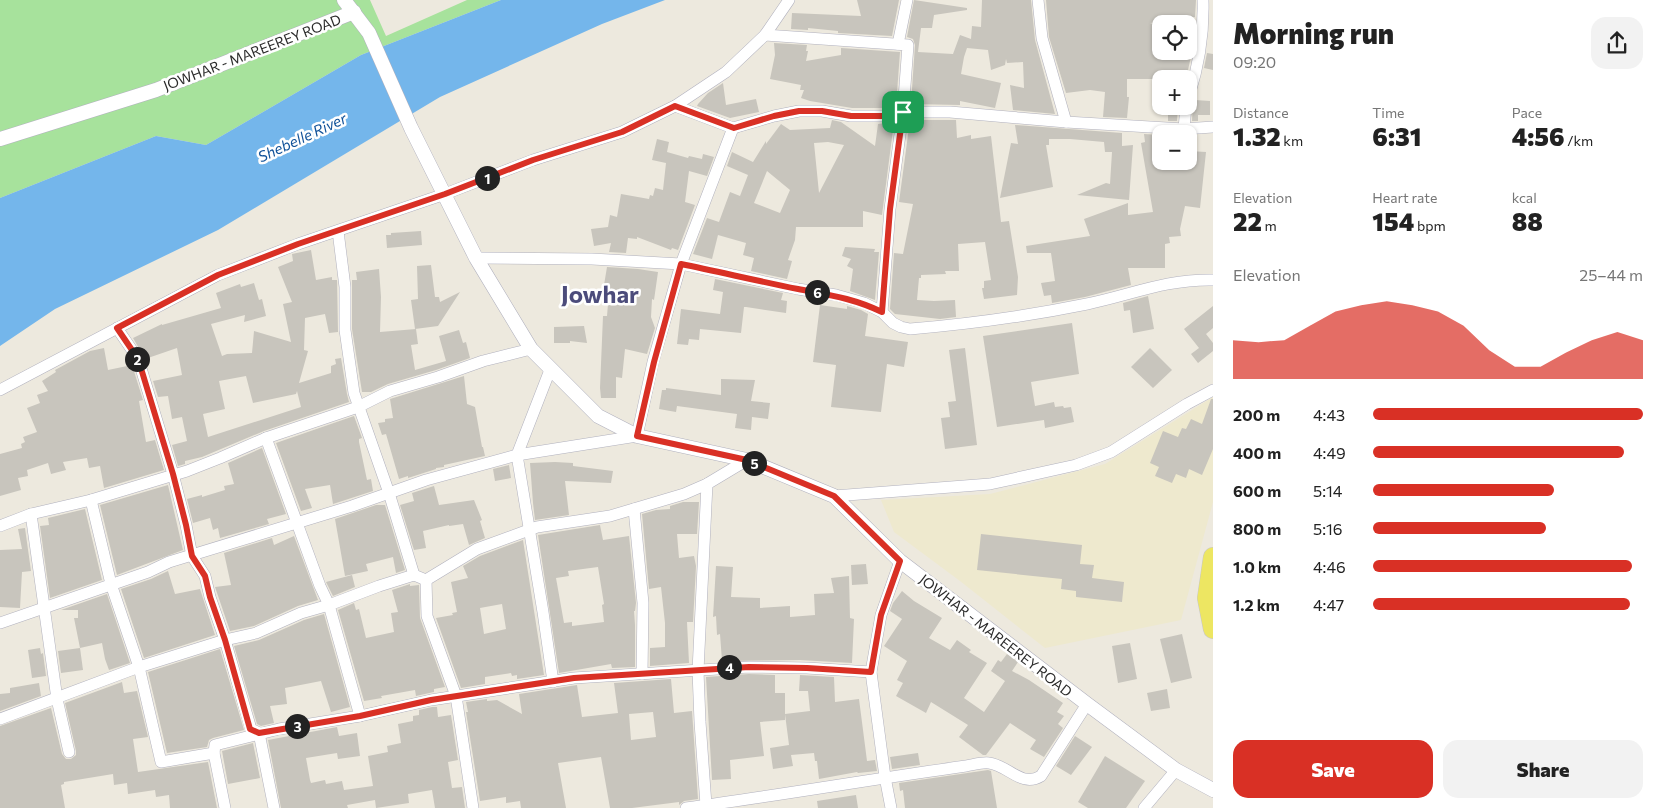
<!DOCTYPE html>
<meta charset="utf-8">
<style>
body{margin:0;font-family:Commissioner,sans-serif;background:#f2f2f2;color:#222;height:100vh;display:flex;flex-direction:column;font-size:19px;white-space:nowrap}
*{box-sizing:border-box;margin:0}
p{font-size:16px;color:#767676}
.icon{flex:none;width:28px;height:28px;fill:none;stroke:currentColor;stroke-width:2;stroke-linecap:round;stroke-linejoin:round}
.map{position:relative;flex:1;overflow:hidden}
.side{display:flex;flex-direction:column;background:#fff;width:450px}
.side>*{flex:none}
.fabs{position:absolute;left:1152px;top:15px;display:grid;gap:10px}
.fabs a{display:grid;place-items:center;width:45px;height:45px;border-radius:10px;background:#fff;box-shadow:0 1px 4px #0004;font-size:25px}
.pin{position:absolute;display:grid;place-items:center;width:42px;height:42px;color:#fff;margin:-21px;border-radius:10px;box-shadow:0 2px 8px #0006}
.km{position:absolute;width:25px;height:25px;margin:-12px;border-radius:50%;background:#222;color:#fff;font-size:14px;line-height:25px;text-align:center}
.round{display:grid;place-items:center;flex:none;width:52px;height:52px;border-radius:15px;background:#f2f2f2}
.summary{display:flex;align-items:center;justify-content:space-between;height:85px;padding:0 20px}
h1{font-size:28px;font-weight:800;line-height:38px}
.stats{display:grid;grid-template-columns:repeat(3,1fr);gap:8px;height:85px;padding:5px 20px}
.stats div{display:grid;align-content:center}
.stats b{font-size:25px;font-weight:800}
.stats small{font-size:14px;font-weight:400}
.stats p{font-size:14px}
.chart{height:140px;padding:10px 20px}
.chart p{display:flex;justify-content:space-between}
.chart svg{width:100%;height:90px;margin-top:5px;fill:#d93025;opacity:.7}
.primary-button{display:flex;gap:10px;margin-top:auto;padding:10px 20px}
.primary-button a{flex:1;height:58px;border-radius:15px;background:#d93025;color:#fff;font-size:20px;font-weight:800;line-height:58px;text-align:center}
.primary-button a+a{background:#f2f2f2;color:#222}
ul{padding:0 20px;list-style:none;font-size:16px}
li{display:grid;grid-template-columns:80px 60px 1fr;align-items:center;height:38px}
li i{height:12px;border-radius:6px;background:#d93025}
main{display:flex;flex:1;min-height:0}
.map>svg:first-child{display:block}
.education{fill:#eee9ce}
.green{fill:#a7e29c}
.water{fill:#74b6eb}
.building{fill:#c8c5bd;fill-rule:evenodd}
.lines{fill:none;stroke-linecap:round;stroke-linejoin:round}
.minor-casing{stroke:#b1b1be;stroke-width:12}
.tertiary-casing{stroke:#b1b1be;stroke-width:15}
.primary-casing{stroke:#c8c8c8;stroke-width:20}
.minor{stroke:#fff;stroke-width:11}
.tertiary{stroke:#fff;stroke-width:14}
.primary{stroke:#ede662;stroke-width:19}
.route-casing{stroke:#fff;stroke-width:10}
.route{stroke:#d93025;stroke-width:6}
.labels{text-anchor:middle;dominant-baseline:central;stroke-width:5;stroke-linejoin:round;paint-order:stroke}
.street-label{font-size:14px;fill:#2b2b2b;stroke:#fff}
.water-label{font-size:15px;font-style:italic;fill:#115299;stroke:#fff}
.town-label{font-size:24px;font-weight:bold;fill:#4c4c7b;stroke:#fff}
</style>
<main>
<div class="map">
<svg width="1213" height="808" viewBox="0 0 1213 808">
<rect width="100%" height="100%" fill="#ede9de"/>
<polygon class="education" points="1213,397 1213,502 1181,620 1045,648 960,581 894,532 881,500 990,494 1105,464"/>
<polygon class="green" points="0,0 370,0 386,36 467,0 501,0 361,55 206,145 156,136 0,198"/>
<polygon class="water" points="501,0 665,0 602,24 440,97 218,230 55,309 0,346 0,198 156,136 206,145 361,55"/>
<g class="building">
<polygon points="857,0 899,0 892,36 838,33 838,31 808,28 808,30 791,29 792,13 861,16"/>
<polygon points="914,0 967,8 967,10 934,15 932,28 921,28 918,52 953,54 960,35 971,39 972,26 981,27 982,0 1031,0 1035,40 1055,114 1013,110 1010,85 1024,88 1023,62 1007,63 1006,59 1005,65 991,70 988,50 967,48 964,57 961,74 1001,83 995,108 960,101 960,105 911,104 915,45 913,39 907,37"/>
<polygon points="1046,0 1196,0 1195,17 1150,23 1161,27 1161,51 1192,52 1186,79 1127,79 1127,97 1129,97 1127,118 1103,117 1105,92 1090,90 1066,93 1049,37"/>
<polygon points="774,43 807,45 806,51 808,51 806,61 841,55 841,48 900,52 896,106 883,108 852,108 810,101 801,98 804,90 800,90 801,85 770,79 775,55"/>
<polygon points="1207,53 1213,54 1213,70 1204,68"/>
<polygon points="723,83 726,105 756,99 759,112 730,118 697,106 698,104 708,93"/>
<polygon points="1195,100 1210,101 1210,115 1198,115 1198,121 1192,121 1193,102"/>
<polygon points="1168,106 1178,106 1177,121 1168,121"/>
<path d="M832 120 841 122 875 146 878 124 894 122 882 215 863 211V227H796L795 240 788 260 792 261 787 279 751 271 754 258 743 255 746 243 718 235 712 259 693 254 707 218 719 222 730 192 740 196 748 175 727 166 732 152 753 162 766 141V144L781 124 790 130 830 128ZM828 142 844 145 819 193 814 143ZM767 171 790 190 780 213 754 203Z"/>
<polygon points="910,120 956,120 957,138 971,135 971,139 991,136 1001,222 1009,221 1018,277 1017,295 984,299 982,288 984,288 984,281 991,280 985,242 958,244 959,271 945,271 946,274 921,275 921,278 919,278 917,300 934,301 955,300 956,317 940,319 895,314 890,309 894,253 903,254 913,204 899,202"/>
<polygon points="1015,125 1122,133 1122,146 1133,145 1129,200 1077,195 1106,183 1110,184 1112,152 1105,152 1104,142 1070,139 1049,139 1049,145 1046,145 1053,187 1000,198 1011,143 1018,144"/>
<polygon points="1144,134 1161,135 1161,161 1189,161 1189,151 1206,152 1200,208 1185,206 1180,229 1181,236 1169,237 1170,243 1165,244 1165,268 1128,268 1131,285 1085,297 1052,303 1051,295 1044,296 1041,283 1055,281 1051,253 1027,253 1026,246 1090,236 1084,219 1128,203 1128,215 1153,212 1141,143 1145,142"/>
<polygon points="657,139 669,142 667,152 688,158 689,156 702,159 703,154 714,157 707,176 689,171 685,202 695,205 678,250 672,248 671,250 637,237 637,239 628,238 626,253 609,252 611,243 594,246 591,229 608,227 610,215 617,217 621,194 649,199 650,195 653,196 655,188 663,190 666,163 652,160"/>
<polygon points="421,231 422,245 387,248 386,235 391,235 391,233"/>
<polygon points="845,247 875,249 874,252 879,252 875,300 850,291 853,269 847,266 851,259 842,256"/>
<path d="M311 250 316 280 332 277V280H337L338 332 329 333 325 314 305 318 304 350 308 351 299 383 331 373V366L336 364 335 359 341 358 347 394 349 402 264 431 202 457 185 461V464L178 466 172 445 187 441 182 417 172 419 168 396 158 397 153 381 182 375 177 348 145 359 133 338 162 324V325L221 308 216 293 240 284 241 287 254 283 259 300 262 299 266 316 244 322 245 315 211 324 222 356 227 354 252 353 254 331 291 342 283 304 292 302 278 267 293 261 292 254ZM246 376 253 403 296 394 297 391 301 407 208 437 203 414 225 409 219 381Z"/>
<polygon points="431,265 435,297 439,297 440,302 460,292 438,326 415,329 411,300 418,299 417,266"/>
<polygon points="607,267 638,269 658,272 654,300 652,299 651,317 655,328 647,354 625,349 622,378 616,377 616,398 601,398 600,388 603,316 607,316 609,292 603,291"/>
<polygon points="379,269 381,297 380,332 416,329 418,344 411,345 415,370 446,361 439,336 459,330 463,343 466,342 470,358 436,370 388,384 371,392 362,392 352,329 352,280 357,280 356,272"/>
<polygon points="715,279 783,293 781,300 787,301 786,313 746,307 744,307 741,333 700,329 699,340 689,339 688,345 677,344 681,309 720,314 723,292 713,290"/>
<polygon points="1148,296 1154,329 1133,333 1130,310 1124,311 1123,303"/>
<polygon points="820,305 847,309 847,306 861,310 868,314 865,336 908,342 904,367 887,364 881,412 831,407 836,365 813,362"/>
<polygon points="1213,306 1213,328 1206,334 1213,343 1213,351 1198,363 1191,354 1199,348 1184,329"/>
<polygon points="1072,323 1079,374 1031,382 1035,406 1054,402 1055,407 1063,406 1064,408 1071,407 1074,422 1045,428 1044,420 997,427 983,336"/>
<polygon points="584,326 587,343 570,341 570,343 554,343 554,327"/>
<polygon points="104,348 108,370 132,365 133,368 143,400 139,401 146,442 155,440 164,470 104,488 100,466 89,468 87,458 63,462 66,470 51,474 48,463 27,470 28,476 18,478 21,490 0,496 0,454 22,448 21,444 25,442 23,437 37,432 27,408 40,403 37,395 48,391 42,381 56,372 55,370 90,351"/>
<polygon points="965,348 977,445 945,449 941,418 950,417 948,402 956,401 949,350"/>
<polygon points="1150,348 1172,370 1153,388 1131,367"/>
<polygon points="464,376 467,404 475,407 482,447 483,447 485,456 444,465 444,467 436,468 436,469 408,478 408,476 399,479 386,434 382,435 378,423 385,422 385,419 393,418 390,399"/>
<polygon points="721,379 755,380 751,401 770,403 768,419 752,417 751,430 735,428 737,414 677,406 676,412 659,409 662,390 666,390 666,388 721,395"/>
<polygon points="1211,399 1213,399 1213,449 1202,475 1189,469 1186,478 1176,474 1172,483 1155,476 1159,467 1150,463 1163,431 1178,437 1182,428 1186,429 1191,419 1202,424"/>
<polygon points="354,416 362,438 359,439 359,442 367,480 371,479 373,491 333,504 330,485 305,489 312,508 301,511 276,443"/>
<polygon points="262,448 286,514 267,519 269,524 220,538 218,528 213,530 210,518 193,523 187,499 202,495 202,497 225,490 224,486 234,484 228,463"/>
<polygon points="555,462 573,463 573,466 613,471 611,483 565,481 569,515 535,520 533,503 530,463"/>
<polygon points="509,465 511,478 495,481 493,469"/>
<polygon points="168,485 183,550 117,575 100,505"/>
<polygon points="434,486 439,505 474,500 482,520 480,521 485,538 469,545 463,524 449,526 449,525 423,531 426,548 414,550 400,505 414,501 412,493"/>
<polygon points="683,502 699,502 697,534 677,534 679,558 694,556 696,566 693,622 687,622 689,663 650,666 650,648 665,647 665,623 661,587 649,589 642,514 656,510 670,509 670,506"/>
<polygon points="376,505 385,505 405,570 396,573 393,557 366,564 368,571 345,576 335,519"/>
<polygon points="85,509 102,580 50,598 40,526 49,525 48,518"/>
<path d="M600 525 603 540 629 536 636 603 635 611H634L635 625V667L612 668 611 664 559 673 538 535ZM598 567 604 604 602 605 604 622 572 626V622L564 623 556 578 569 576 568 571Z"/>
<polygon points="25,528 31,571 22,572 20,608 0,607 0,550 22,549 18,529"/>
<polygon points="981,534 1082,545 1080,564 1094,565 1092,578 1124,582 1122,602 1076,597 1076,591 1061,589 1062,579 977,570"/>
<polygon points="294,536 318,600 298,606 254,626 230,631 215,587 231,585 224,553 272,538 274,545"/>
<path d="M523 540 544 675 517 679V675L512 676 511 673 485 677V684L461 688 436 618 453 615 452 613 457 612 451 582 468 578 463 566 480 556ZM502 604 506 629 484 634 480 608Z"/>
<polygon points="866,564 868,584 852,585 851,565"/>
<polygon points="716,566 733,567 731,597 760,598 760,608 790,606 790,617 815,615 814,594 834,593 831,578 849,576 850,618 854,619 852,663 800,660 722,661 720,634 717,635 716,616 713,617"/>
<polygon points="168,571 175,594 200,589 215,635 144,658 121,589 151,579"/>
<polygon points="352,575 355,587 333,596 326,582"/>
<polygon points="410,584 410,586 419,585 420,618 445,687 434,689 434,692 416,696 415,690 381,696 382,698 364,701 338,610 354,603 356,610 359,609 366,638 394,632 391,613 398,612 392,590"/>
<polygon points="902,591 914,601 942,618 929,638 950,650 957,640 971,650 969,652 987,663 964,698 984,712 1005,681 991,671 998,660 1001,662 1007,654 1018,662 1012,671 1029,680 1063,703 1057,712 1064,716 1058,724 1063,728 1044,757 1030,749 1036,740 1010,723 986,755 983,755 959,737 968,725 931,702 926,713 896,696 903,683 897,680 907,661 884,646 902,619 890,611 893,603"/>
<polygon points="107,594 130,663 109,670 105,659 102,643 80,648 74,618 78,618 78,610 61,610"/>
<polygon points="324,614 350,707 331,712 321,681 285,688 287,704 270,706 274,723 261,726 257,724 234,646 259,640 304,620"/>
<polygon points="1182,634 1192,678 1171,683 1160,639"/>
<polygon points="1130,643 1137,679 1118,683 1112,646"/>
<polygon points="40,648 41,654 43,653 46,676 32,678 28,650"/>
<polygon points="80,648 83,670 61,673 58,651"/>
<polygon points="220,649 244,730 213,738 209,740 207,747 167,753 148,672"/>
<polygon points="749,674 775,675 775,693 785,693 785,720 760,722 764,756 730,760 731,779 712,780 706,677"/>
<polygon points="800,675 834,677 835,702 859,699 867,761 875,760 877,771 858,773 857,772 819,779 817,761 815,761 814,753 791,755 793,766 773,769 770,748 789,745 785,714 810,711 808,691 799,691"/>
<path d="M671 679 674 713 692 711 698 799 684 801 679 805V802L632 808H610L601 757 558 763 566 808H521L520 801 506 803V797L480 801 466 712H468L466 702 487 699V701L497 700 522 714 519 694 577 685 582 717 618 713 614 683ZM653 712 656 737 631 740 629 714Z"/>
<polygon points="122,682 124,693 137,691 148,737 133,739 138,772 208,762 217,808 170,808 169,795 156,797 155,790 128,794 127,783 114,785 113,774 64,782 64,784 61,785 65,808 0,808 0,726 51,708 62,754 66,759 71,759 76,755 76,751 65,703"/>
<polygon points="39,683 41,696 0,711 0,694 10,693 10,688"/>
<polygon points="1167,689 1170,708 1151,711 1147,693"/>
<polygon points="432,707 437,707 438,717 451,715 458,760 448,762 452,788 462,787 465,808 435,808 432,790 408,794 409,803 376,808 375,800 347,805 348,808 281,808 268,740 337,727 339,736 357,733 360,756 338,759 337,753 306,758 310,780 311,783 325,780 326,784 342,781 344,790 373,786 368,756 388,752 387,746 401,743 398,724 413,721 413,716 419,715 419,710"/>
<polygon points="1075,736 1092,747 1071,775 1056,766"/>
<polygon points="253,743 260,778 228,784 222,751"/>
<polygon points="918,753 920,765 892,769 890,757"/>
<polygon points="1105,756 1145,781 1126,808 1088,808 1078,802"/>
<polygon points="988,770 991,771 997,808 905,808 903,790 900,791 899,783"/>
<polygon points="856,795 858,808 818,808 817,801"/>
</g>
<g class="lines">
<defs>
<g id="minor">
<polyline points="1038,0 1042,38 1066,122"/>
<polyline points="765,35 908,45 903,112 890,209 882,312"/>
<polyline points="898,44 907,0"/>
<path d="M1189 96C1199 65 1204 33 1203 0"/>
<polyline points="675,106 733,128 774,116 799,111 822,111 851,116 884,116 903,112 950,112 1066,122 1184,129 1213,127"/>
<polyline points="1184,129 1186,106"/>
<polyline points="338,231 345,287 345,330 354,393 389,493 414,575"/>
<path d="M476 258 592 259 681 264 798 289 836 295 864 303 882 312 893 323 901 327 910 329C969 324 1028 316 1087 304 1131 295 1166 279 1213 280"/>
<polyline points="117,328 134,353 140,365 173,474 186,525 192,556 205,576 210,597 225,640 251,729 259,733 274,808"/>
<polyline points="550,370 517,455 543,612 553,682"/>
<polyline points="0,390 218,275 298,244 445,194 533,160 622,132 675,106 726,72 765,35 789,0"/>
<polyline points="266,438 320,586 329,605 360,716"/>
<polyline points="834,496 990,484 1076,465 1111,452 1187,404 1213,390"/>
<polyline points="91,500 111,584 139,667 161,762 214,753 215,745 279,729 360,716 431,700 574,678 749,667 807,668 871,672"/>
<polyline points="634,509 643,603 642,674"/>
<polyline points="31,514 57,699 69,752"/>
<polyline points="0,526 31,514 91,500 187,471 220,458 266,438 358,407 390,391 438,377 483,361 531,349"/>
<polyline points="426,580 427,616 456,696 473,808"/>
<polyline points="0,623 148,572 169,562 352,506 426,480 517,455 637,436 653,362 681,264 733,128"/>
<polyline points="0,719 139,667 225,640 256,633 301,613 329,605 379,586 414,575 426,580 477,549 537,527 610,516 684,494 707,484 747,460"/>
<polyline points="214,753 225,808"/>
<polyline points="706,805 700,722 698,671 707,484"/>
<path d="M686 808C780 795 873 779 966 766 973 765 982 762 989 763 1008 765 1021 788 1041 776L1087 704"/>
<polyline points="891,808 885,777 871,672 881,615 900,561"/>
<polyline points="1144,808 1176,770"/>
</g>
<g id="tertiary">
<polyline points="344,0 369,33 411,128 476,258 531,349 598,416 637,436 747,460 834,496 900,561 1087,704 1176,770 1213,790"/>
<polyline points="0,139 156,90 354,12"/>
</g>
<polyline id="primary" points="1213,557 1207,598 1213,629"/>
</defs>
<use href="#minor" class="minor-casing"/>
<use href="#tertiary" class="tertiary-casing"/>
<use href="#primary" class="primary-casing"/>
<use href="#minor" class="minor"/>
<use href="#tertiary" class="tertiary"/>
<use href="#primary" class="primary"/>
</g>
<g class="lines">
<defs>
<path id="route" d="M675 106 734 128 774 116 799 111H822L851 116H884L903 112 890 209 882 312C853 298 829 295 798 289 758 281 720 272 681 264L654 362 637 436 747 460 834 496 900 561 881 615 871 672 807 668 749 667 574 678 431 700 360 716 259 733 250 729 225 640 210 597 205 576 192 556 186 525 173 474 140 365 134 353 117 328 218 275 298 244 445 194 533 160 622 132Z"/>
</defs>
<use href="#route" class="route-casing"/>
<use href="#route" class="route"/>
</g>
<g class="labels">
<g class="street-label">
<text transform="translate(252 52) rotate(-21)">JOWHAR - MAREEREY ROAD</text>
<text transform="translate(996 635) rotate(38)">JOWHAR - MAREEREY ROAD</text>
</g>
<g class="water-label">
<text transform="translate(302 137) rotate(-25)">Shebelle River</text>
</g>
<g class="town-label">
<text x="600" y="293">Jowhar</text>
</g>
</g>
</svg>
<div class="fabs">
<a><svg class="icon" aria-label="locate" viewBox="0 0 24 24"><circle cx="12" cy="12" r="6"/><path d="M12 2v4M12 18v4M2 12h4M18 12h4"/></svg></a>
<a>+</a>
<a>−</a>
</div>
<div class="pin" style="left:903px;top:112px;background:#1e9e55"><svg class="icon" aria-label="arrive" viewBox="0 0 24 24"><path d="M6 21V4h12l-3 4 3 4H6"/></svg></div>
<b class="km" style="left:487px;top:178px">1</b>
<b class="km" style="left:137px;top:359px">2</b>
<b class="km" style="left:297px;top:726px">3</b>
<b class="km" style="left:729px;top:667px">4</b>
<b class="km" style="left:754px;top:463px">5</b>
<b class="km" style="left:817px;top:292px">6</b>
</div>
<section class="side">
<div class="summary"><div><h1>Morning run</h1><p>09:20</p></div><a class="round"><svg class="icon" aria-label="share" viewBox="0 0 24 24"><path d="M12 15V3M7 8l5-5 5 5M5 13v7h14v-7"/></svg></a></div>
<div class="stats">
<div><p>Distance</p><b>1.32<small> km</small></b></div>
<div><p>Time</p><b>6:31</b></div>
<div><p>Pace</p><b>4:56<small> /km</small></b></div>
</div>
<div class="stats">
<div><p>Elevation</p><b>22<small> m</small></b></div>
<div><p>Heart rate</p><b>154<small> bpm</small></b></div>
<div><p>kcal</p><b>88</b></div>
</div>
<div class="chart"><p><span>Elevation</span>25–44 m</p>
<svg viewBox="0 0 160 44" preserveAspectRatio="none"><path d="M0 44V25L10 26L20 25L30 18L40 11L50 8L60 6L70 8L80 11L90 18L100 30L110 38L120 38L130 31L140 25L150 21L160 25V44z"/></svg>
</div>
<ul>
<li><b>200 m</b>4:43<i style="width:100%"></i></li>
<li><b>400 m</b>4:49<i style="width:93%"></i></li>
<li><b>600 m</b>5:14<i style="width:67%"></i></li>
<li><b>800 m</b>5:16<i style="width:64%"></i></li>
<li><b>1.0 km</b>4:46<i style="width:96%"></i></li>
<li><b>1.2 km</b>4:47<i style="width:95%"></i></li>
</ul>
<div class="primary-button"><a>Save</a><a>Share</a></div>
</section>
</main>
